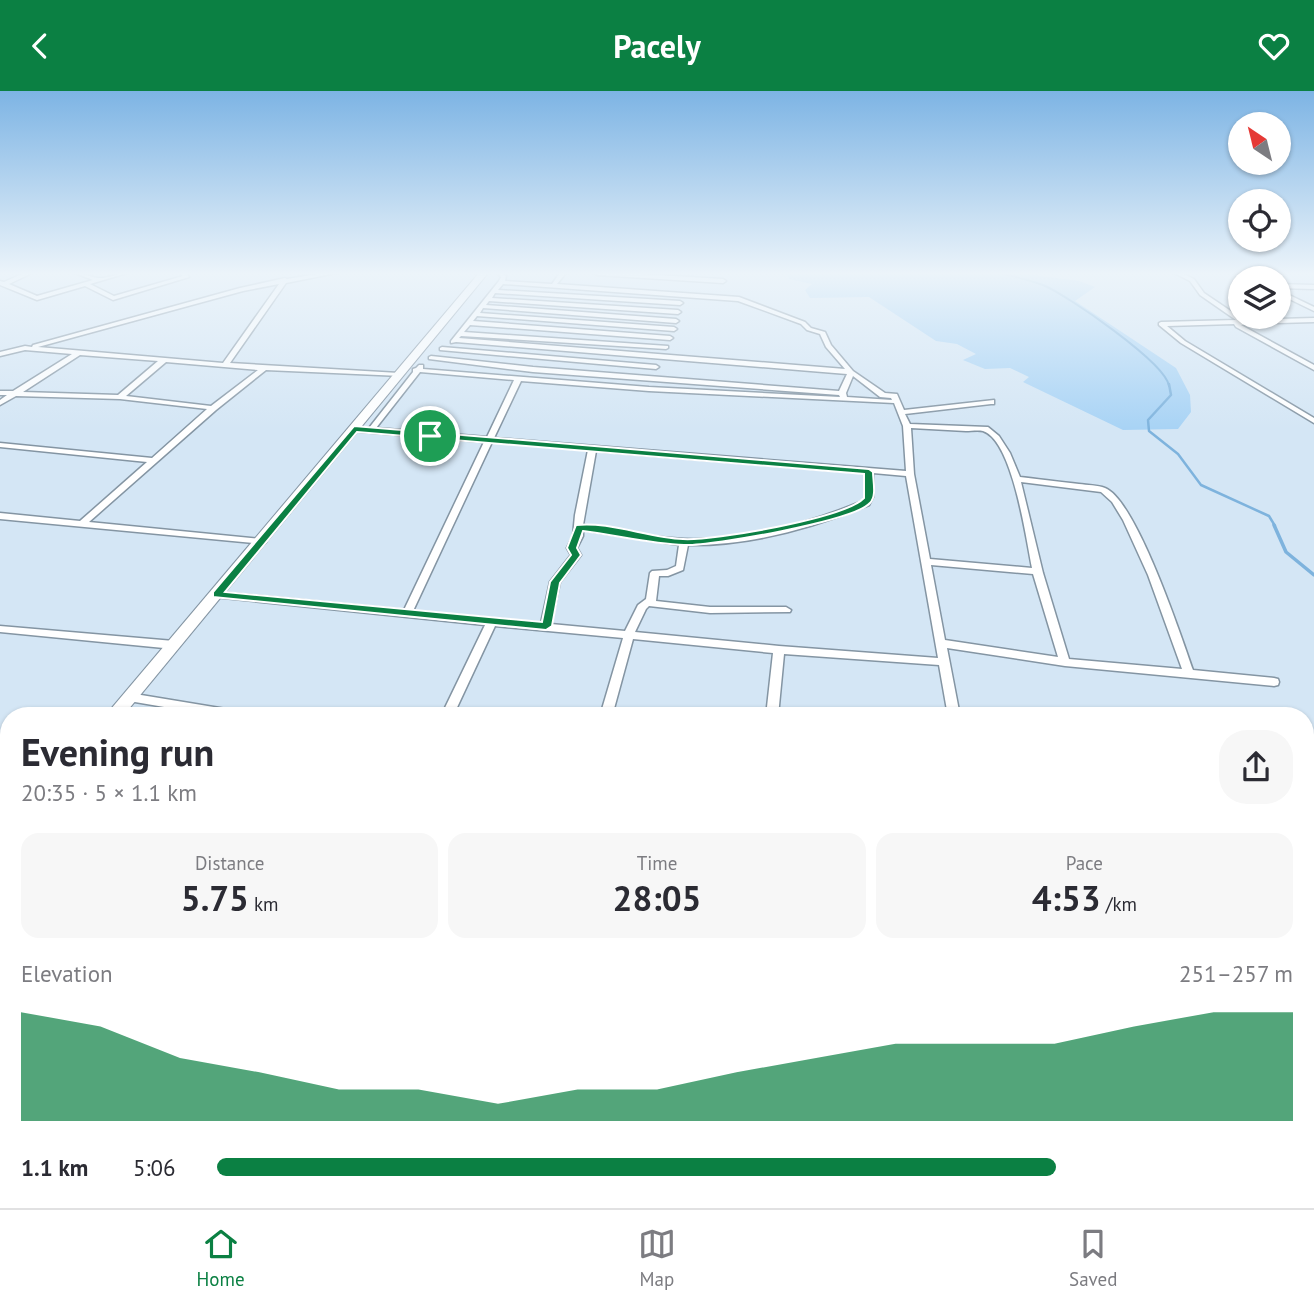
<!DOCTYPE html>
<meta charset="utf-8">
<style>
body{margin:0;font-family:"PT Sans",sans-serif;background:#f7f7f7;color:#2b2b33;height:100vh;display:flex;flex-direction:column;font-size:26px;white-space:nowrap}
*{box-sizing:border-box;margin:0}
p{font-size:23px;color:#7c7c81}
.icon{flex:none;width:38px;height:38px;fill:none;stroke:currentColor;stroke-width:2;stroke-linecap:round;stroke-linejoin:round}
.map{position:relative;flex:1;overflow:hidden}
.side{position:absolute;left:0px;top:616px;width:1314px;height:502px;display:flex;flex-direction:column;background:#fff;border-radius:28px 28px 0 0;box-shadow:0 2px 5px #0004}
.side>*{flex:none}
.needle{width:46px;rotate:325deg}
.fabs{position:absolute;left:1228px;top:21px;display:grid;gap:14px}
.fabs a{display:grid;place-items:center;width:63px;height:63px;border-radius:50%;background:#fff;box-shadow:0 2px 5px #0004;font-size:35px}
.pin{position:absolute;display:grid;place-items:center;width:60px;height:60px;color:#fff;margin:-30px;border:4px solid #fff;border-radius:50%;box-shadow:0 2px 7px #0007}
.round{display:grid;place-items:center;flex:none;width:74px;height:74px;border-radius:28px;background:#f7f7f7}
.overview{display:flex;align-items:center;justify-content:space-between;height:119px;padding:0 21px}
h1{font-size:38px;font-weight:700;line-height:52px}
.figures{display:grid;grid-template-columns:repeat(3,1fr);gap:10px;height:119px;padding:7px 21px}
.figures div{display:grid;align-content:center;border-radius:18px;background:#f7f7f7;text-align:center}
.figures b{font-size:35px;font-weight:700}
.figures small{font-size:19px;font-weight:400}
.figures p{font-size:19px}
.chart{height:196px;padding:14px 21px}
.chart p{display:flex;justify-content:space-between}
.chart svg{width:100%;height:126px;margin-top:7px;fill:#0b8043;opacity:.7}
ul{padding:0 21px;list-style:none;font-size:23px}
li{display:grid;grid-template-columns:112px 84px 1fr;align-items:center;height:52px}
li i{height:18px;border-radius:9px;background:#0b8043}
header{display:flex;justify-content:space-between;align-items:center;height:91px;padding:0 21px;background:#0b8043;color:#fff;font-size:32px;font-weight:700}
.tabs{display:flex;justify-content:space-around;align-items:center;height:98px;border-top:2px solid #e1e1e2;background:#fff;font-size:19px;color:#7c7c81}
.tabs a{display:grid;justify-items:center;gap:4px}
.tabs .selected{color:#0b8043}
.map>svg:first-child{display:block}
.green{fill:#a8d3f5}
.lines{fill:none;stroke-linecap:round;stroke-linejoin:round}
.stream-far2{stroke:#7eb3dd;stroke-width:2}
.stream-far1{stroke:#7eb3dd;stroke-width:2.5}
.stream{stroke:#7eb3dd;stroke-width:3.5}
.minor-casing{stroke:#8495a3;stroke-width:3}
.secondary-casing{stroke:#8495a3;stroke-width:2}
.minor{fill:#fff;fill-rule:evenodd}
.secondary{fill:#fff;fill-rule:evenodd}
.route{fill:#0b8043;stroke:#fff;stroke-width:2;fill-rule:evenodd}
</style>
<header><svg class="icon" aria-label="back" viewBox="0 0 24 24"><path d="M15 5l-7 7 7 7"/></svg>Pacely<svg class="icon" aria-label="heart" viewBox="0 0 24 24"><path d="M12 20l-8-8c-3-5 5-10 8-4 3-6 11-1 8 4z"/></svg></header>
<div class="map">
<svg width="1314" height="1117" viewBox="0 0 1314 1117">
<rect width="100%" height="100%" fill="#d4e6f5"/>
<polygon class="green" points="787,182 1019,182 1079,190 1095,196 1075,210 1176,277 1190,304 1191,321 1178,338 1123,339 1023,291 1029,286 1010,277 985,278 963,269 976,263 957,253 936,250 869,206 810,207 805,199 812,193 789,188"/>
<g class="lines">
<path class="stream-far2" d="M1001 182C1015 186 1030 189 1043 194 1067 204 1166 272 1169 295"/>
<polyline class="stream-far1" points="1169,293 1171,304 1148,329 1149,340 1178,363 1201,394 1269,425 1275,435"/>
<polyline class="stream" points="1274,434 1286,461 1314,484"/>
<defs>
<g id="minor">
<path d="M24 182H32L9 193 37 205 93 189 75 182C84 182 90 186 98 187 107 188 117 182 127 182L90 193 114 205 183 185 180 182H186L189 186 113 209 85 195 37 209 0 194V190L4 191Z"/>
<path d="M323 182H336L286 192 230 272 399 282 401 283V285L266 279 216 319 89 431 261 448 264 449 266 451 264 453 0 428V422L80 430 147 371 0 356V352L152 367 207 318 120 308 16 305 0 314V309L7 304H0V300H13L72 263 25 259 0 265V261L25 255 32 256 33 254 240 197 285 187 287 188ZM279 193 223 272 38 256 243 200ZM80 264 158 270 118 304 23 301ZM166 271 258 279 211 315 126 305Z"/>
<path d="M497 182H503L506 185 505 190 552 193 560 182H566L557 193 739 206 805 231 811 237 825 241 831 254 853 280 885 302 897 303 904 319 994 309V313H991L905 323 910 333 988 336 999 345 1010 362 1020 386C1039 388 1059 391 1079 393 1087 394 1098 394 1105 397 1136 409 1181 545 1193 579L1274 587 1278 588 1279 591 1278 594 1274 595 1065 575 947 557 960 625H948L939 574 784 563 778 625H766L773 562 633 548 612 625H600L623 547 495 535 453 625H441L485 534 214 506 212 504 217 501 404 519 484 351 351 340V336L369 337 413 281V278L416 277 419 274H423V278L649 296 840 306 839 304 533 281 429 268V266L431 265 533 276 839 300 847 283 456 251 451 252V250L499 190 501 186ZM503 193 738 210 801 233 807 239 820 243 826 256 845 278 459 247 461 245 666 258 668 257V255L464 241 470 234 670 249 673 247 670 245 473 230 477 225 674 240 677 238 674 236 480 222 483 217 676 232 679 230 676 228 486 214 489 210 678 223 681 221 678 219 492 207 495 202 680 214 683 212 680 210 498 199ZM420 281 514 289 487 346 376 337ZM853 285 880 306 891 307 892 309 847 306 846 302ZM521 290 649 300 894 312 903 335 906 380 494 347ZM911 337C929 338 948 339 966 340 971 340 978 339 983 340 1013 350 1026 448 1032 477L930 468 914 383ZM492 351 588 359 575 424 573 445 567 457 571 464 550 491 541 532 413 520ZM596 360 865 382V406L863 410C807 433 745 450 684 448 650 447 616 439 583 434ZM873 382 906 385 938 567 779 555 635 541 646 518 649 515 710 522 790 521 791 519 786 516H710L656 510 659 485H668L683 479 688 454C749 455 813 437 869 414L873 406ZM1021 391 1101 401 1112 411 1123 429 1148 484 1182 578 1069 568 1043 482ZM583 439 679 454 676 475 667 479 652 480 650 482 646 508 638 514 625 540 551 533 560 491 581 464 577 457 583 445ZM931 474 1033 483 1058 566 945 549Z"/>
<polygon points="594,182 625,182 723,188 726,190 723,192 597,184"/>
<polygon points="1174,182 1182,182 1194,188 1204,202 1244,229 1314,227 1314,231 1247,233 1241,234 1314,274 1314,279 1236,236 1234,233 1167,235 1185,250 1314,327 1314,332 1181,252 1159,234 1159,232 1161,231 1236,229 1200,204 1190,190"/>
<polygon points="1240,182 1248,182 1257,187 1250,187"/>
<polygon points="1279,193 1314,194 1314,198 1279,197"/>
<polygon points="1279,199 1314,216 1314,220 1279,203"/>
<polygon points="442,256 656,274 659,276 656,278 440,259 440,257"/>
<polygon points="0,535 174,550 179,554 174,558 0,541"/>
<polygon points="129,602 244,621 248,622 250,625 217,625 129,610 125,609 123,606 125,603"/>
<rect x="1306" y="688" width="8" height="10"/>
<polygon points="0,800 9,802 9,814 0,812"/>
<rect x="1306" y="819" width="8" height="12"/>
<polygon points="0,968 9,970 9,986 0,984"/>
<polygon points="578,1110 597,1110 601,1117 581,1117"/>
<polygon points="906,1110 1001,1110 1004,1111 1006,1114 1005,1110 1023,1110 1024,1117 911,1117"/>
<polygon points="1255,1110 1273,1110 1275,1117 1257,1117"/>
</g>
<g id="secondary">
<polygon points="479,182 488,182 123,625 105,625"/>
<polygon points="9,734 9,756 0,760 0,739"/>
</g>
</defs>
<use href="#minor" class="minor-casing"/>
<use href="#secondary" class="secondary-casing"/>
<use href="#minor" class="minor"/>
<use href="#secondary" class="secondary"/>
</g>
<linearGradient id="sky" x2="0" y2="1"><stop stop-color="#7db4e4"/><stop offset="0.54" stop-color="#ecf4fa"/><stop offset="1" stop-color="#ecf4fa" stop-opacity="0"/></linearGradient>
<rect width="1314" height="338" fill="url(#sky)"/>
<path class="route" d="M354 335 869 378 873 381C873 390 877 405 870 412 854 430 712 455 684 454 651 453 616 444 583 440L577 457 581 464 560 492 552 535 546 539 213 506V501ZM357 341 864 383V407C845 427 713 450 683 448 649 447 609 430 576 434L567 457 571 464 550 491 542 531 225 501Z"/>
</svg>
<div class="fabs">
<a><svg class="needle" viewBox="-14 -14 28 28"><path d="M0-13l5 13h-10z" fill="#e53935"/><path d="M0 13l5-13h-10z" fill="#7c7c81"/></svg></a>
<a><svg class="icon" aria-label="locate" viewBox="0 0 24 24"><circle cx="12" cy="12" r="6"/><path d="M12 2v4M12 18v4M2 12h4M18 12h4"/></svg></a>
<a><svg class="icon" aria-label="layers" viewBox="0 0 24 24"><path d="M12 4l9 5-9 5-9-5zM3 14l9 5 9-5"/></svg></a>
</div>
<div class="pin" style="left:430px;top:345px;background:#1e9e55"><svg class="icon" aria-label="arrive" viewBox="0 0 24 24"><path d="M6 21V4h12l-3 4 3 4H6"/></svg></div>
<section class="side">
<div class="overview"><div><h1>Evening run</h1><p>20:35 · 5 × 1.1 km</p></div><a class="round"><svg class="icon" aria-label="share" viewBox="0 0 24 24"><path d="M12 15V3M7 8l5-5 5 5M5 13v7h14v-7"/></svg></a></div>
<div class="figures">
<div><p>Distance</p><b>5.75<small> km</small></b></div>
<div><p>Time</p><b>28:05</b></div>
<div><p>Pace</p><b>4:53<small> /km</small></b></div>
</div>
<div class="chart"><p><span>Elevation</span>251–257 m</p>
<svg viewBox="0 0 160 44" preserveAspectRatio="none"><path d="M0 44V6L10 11L20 22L30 27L40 33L50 33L60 38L70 33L80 33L90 27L100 22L110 17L120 17L130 17L140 11L150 6L160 6V44z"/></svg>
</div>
<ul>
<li><b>1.1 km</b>5:06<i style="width:78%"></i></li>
</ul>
</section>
</div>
<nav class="tabs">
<a class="selected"><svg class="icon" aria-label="home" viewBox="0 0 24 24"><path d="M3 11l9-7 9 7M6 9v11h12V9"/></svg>Home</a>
<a><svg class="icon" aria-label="map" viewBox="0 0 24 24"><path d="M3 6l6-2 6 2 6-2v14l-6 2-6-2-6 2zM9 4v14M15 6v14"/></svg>Map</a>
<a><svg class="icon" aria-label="saved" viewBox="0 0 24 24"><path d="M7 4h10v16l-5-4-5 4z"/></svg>Saved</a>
</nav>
